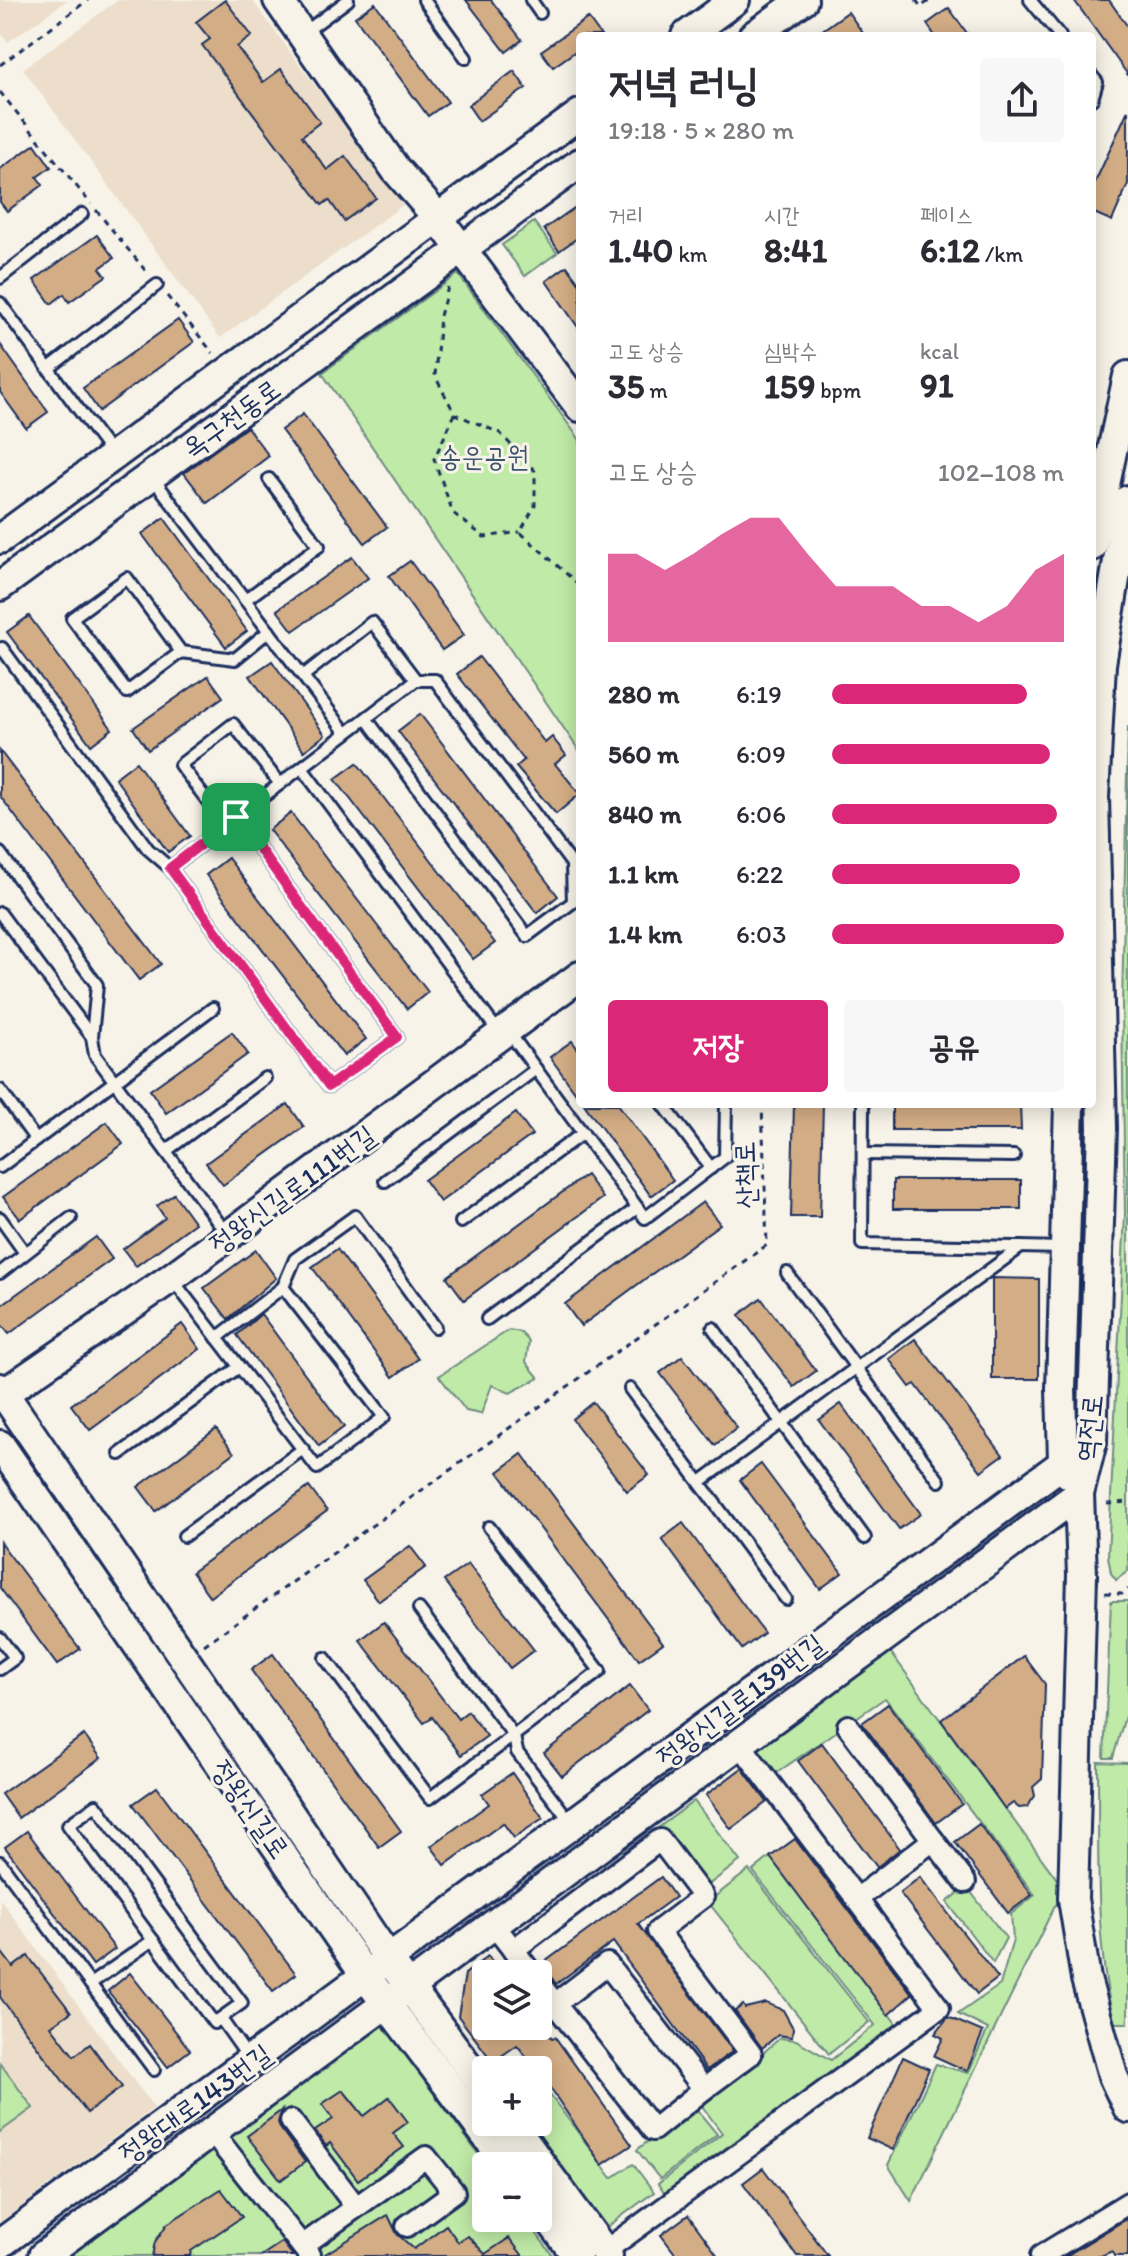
<!DOCTYPE html>
<html lang="ko">
<meta charset="utf-8">
<style>
body{margin:0;font-family:Itim,"Poor Story",sans-serif;background:#f7f7f7;color:#2b2b33;height:100vh;display:flex;flex-direction:column;font-size:30px;white-space:nowrap}
*{box-sizing:border-box;margin:0}
p{font-size:26px;color:#7c7c81}
.icon{flex:none;width:44px;height:44px;fill:none;stroke:currentColor;stroke-width:2;stroke-linecap:round;stroke-linejoin:round}
.map{position:relative;flex:1;overflow:hidden}
.drawer{position:absolute;left:576px;top:32px;width:520px;height:1076px;display:flex;flex-direction:column;background:#fff;border-radius:8px;box-shadow:0 4px 20px #0003}
.drawer>*{flex:none}
.controls{position:absolute;left:472px;top:1960px;display:grid;gap:16px}
.controls a{display:grid;place-items:center;width:80px;height:80px;border-radius:8px;background:#fff;box-shadow:0 4px 20px #0003;font-size:40px}
.pin{position:absolute;display:grid;place-items:center;width:68px;height:68px;color:#fff;margin:-34px;border-radius:16px;box-shadow:0 4px 12px #0006}
.round{display:grid;place-items:center;flex:none;width:84px;height:84px;border-radius:8px;background:#f7f7f7}
.headline{display:flex;align-items:center;justify-content:space-between;height:136px;padding:0 32px}
h1{font-size:44px;font-weight:700;line-height:60px}
.metrics{display:grid;grid-template-columns:repeat(3,1fr);gap:12px;height:136px;padding:8px 32px}
.metrics div{display:grid;align-content:center}
.metrics b{font-size:34px;font-weight:700}
.metrics small{font-size:22px;font-weight:400}
.metrics p{font-size:22px}
.chart{height:224px;padding:16px 32px}
.chart p{display:flex;justify-content:space-between}
.chart svg{width:100%;height:144px;margin-top:8px;fill:#db2777;opacity:.7}
.cta{display:flex;gap:16px;margin-top:auto;padding:16px 32px}
.cta a{flex:1;height:92px;border-radius:8px;background:#db2777;color:#fff;font-size:32px;font-weight:700;line-height:92px;text-align:center}
.cta a+a{background:#f7f7f7;color:#2b2b33}
ul{padding:0 32px;list-style:none;font-size:26px}
li{display:grid;grid-template-columns:128px 96px 1fr;align-items:center;height:60px}
li i{height:20px;border-radius:10px;background:#db2777}
.map>svg:first-child{display:block}
.built{fill:#ecdeca}
.green{fill:#c0eaa7;stroke:#6e8c82;stroke-width:2}
.building{fill:#d3ad85;stroke:#1b2f5e;stroke-width:2}
.lines{fill:none;stroke-linecap:round;stroke-linejoin:round}
.lane-casing{stroke:#1b2f5e;stroke-width:16}
.street-casing{stroke:#1b2f5e;stroke-width:26}
.secondary-casing{stroke:#1b2f5e;stroke-width:34}
.path{stroke:#1b2f5e;stroke-width:3;stroke-dasharray:6 6;stroke-linecap:butt}
.lane{stroke:#f7f3e8;stroke-width:10}
.street{stroke:#f7f3e8;stroke-width:20}
.secondary{stroke:#f7f3e8;stroke-width:28}
.route-casing{stroke:#fff;stroke-width:16}
.route{stroke:#db2777;stroke-width:10}
.labels{text-anchor:middle;dominant-baseline:central;stroke-width:6;stroke-linejoin:round;paint-order:stroke}
.street-label{font-size:28px;fill:#1b2f5e;stroke:#f7f3e8}
.park-label{font-size:28px;fill:#3c546d;stroke:#f7f3e8}
</style>
<div class="map">
<svg width="1128" height="2256" viewBox="0 0 1128 2256">
<rect width="100%" height="100%" fill="#f7f3e8"/>
<filter id="ink" filterUnits="userSpaceOnUse"><feTurbulence type="fractalNoise" baseFrequency=".0125" numOctaves="2"/><feDisplacementMap in="SourceGraphic" scale="16" xChannelSelector="R" yChannelSelector="G"/><feConvolveMatrix kernelMatrix="1 2 1 2 8 2 1 2 1" color-interpolation-filters="sRGB"/></filter>
<g filter="url(#ink)">
<g class="built">
<polygon points="0,0 67,0 8,42 0,31"/>
<polygon points="118,0 252,0 403,205 220,338 23,69"/>
<polygon points="0,1899 154,2108 0,2222"/>
</g>
<g class="green">
<polygon points="534,222 557,253 525,276 502,245"/>
<polygon points="458,274 580,440 580,752 322,373"/>
<polygon points="1128,726 1128,1571 1116,1580 1111,1573 1108,1556 1125,1215 1122,1007"/>
<polygon points="509,1330 520,1332 529,1341 526,1362 539,1378 510,1393 492,1385 481,1414 466,1411 439,1376"/>
<polygon points="1111,1601 1128,1601 1128,1706 1113,1758 1104,1758"/>
<polygon points="889,1650 1067,1893 1054,1907 911,2201 888,2165 936,2064 968,2073 988,2029 958,2014 1000,1985 1013,1940 1011,1914 1035,1895 885,1698 769,1778 752,1754"/>
<path d="M1098 1762 1128 1763V2023H1114C1094 1939 1099 1848 1098 1762Z"/>
<polygon points="694,1801 740,1861 704,1888 658,1828"/>
<polygon points="770,1857 904,2034 671,2203 658,2184 722,2133 702,2106 780,2038 796,2040 831,2060 875,2025 753,1871"/>
<polygon points="749,1870 869,2022 829,2054 708,1902"/>
<polygon points="967,1887 1006,1938 993,1963 947,1902"/>
<polygon points="381,2021 487,2166 486,2218 525,2218 553,2256 65,2256"/>
<polygon points="0,2063 33,2108 0,2132"/>
<polygon points="538,2079 612,2178 633,2164 654,2192 607,2227 529,2122 538,2122"/>
<polygon points="693,2105 717,2134 660,2179 637,2150"/>
</g>
<g class="building">
<polygon points="225,0 252,36 237,47 263,82 281,69 320,122 302,136 327,170 345,156 376,198 344,221 329,200 322,205 202,45 210,39 196,22"/>
<polygon points="466,0 491,0 522,40 506,52"/>
<polygon points="1074,0 1109,0 1128,27 1128,75"/>
<polygon points="375,3 448,102 428,116 355,17"/>
<polygon points="949,8 969,36 935,36 927,24"/>
<polygon points="848,12 865,36 814,36"/>
<polygon points="588,18 601,36 580,36 580,48 553,67 541,51"/>
<polygon points="514,71 526,88 479,121 468,105"/>
<polygon points="1128,110 1128,184 1112,221 1092,212 1092,189"/>
<polygon points="35,144 51,167 37,177 43,185 7,211 0,202 0,169"/>
<polygon points="580,204 580,236 559,251 544,229"/>
<polygon points="97,235 114,258 100,268 106,276 69,302 64,294 51,304 34,280"/>
<polygon points="567,266 580,284 580,330 546,281"/>
<polygon points="178,320 194,342 99,411 83,388"/>
<polygon points="0,344 48,412 26,428 0,392"/>
<polygon points="303,414 387,527 365,543 281,430"/>
<polygon points="247,427 269,456 207,503 184,473"/>
<polygon points="164,518 247,631 226,647 142,534"/>
<polygon points="352,557 368,578 293,631 277,610"/>
<polygon points="410,561 464,635 442,650 389,576"/>
<polygon points="29,616 112,729 91,745 7,632"/>
<polygon points="479,657 545,743 552,737 566,755 555,764 580,794 556,814 516,767 524,760 457,674"/>
<polygon points="272,661 325,735 304,751 250,676"/>
<polygon points="208,676 223,697 148,750 133,728"/>
<polygon points="420,714 558,896 537,913 398,731"/>
<polygon points="0,751 161,964 139,980 0,796"/>
<polygon points="136,762 190,836 168,852 115,778"/>
<polygon points="357,763 495,943 473,959 335,779"/>
<polygon points="291,813 428,992 407,1009 269,830"/>
<polygon points="228,858 366,1039 344,1056 206,875"/>
<polygon points="232,1032 248,1054 166,1113 150,1090"/>
<polygon points="572,1041 580,1052 580,1099 550,1057"/>
<polygon points="288,1104 304,1127 223,1185 206,1163"/>
<polygon points="584,1104 618,1104 673,1180 651,1196"/>
<polygon points="794,1104 823,1104 820,1217 791,1217"/>
<polygon points="892,1104 1020,1104 1021,1130 892,1130"/>
<polygon points="516,1113 532,1135 440,1202 424,1180"/>
<polygon points="107,1122 123,1144 20,1219 3,1197"/>
<polygon points="586,1175 603,1198 464,1300 447,1277"/>
<rect x="893" y="1180" width="128" height="29"/>
<polygon points="174,1194 195,1223 136,1266 123,1249 165,1218 157,1206"/>
<polygon points="703,1202 720,1224 581,1326 565,1304"/>
<polygon points="96,1237 112,1259 9,1334 0,1323 0,1306"/>
<polygon points="337,1249 418,1359 393,1377 312,1267"/>
<polygon points="256,1250 276,1278 228,1319 204,1288"/>
<polygon points="992,1278 1039,1279 1039,1379 992,1379"/>
<polygon points="761,1298 816,1371 794,1387 739,1315"/>
<polygon points="261,1314 344,1427 319,1446 237,1335"/>
<polygon points="182,1324 200,1349 90,1430 71,1405"/>
<polygon points="915,1339 1003,1455 981,1471 915,1384 910,1387 889,1359"/>
<polygon points="682,1356 737,1428 715,1445 660,1373"/>
<polygon points="593,1402 649,1475 627,1491 572,1419"/>
<polygon points="841,1404 921,1514 899,1529 819,1420"/>
<polygon points="216,1429 234,1453 156,1511 138,1487"/>
<polygon points="522,1454 663,1643 639,1660 498,1472"/>
<polygon points="761,1464 842,1573 820,1589 740,1480"/>
<polygon points="309,1487 327,1511 210,1597 192,1572"/>
<polygon points="683,1523 764,1633 742,1649 662,1539"/>
<polygon points="0,1542 80,1649 57,1665 0,1588"/>
<polygon points="410,1546 426,1567 379,1601 363,1580"/>
<polygon points="468,1564 534,1650 510,1668 444,1581"/>
<polygon points="384,1622 458,1719 468,1711 487,1736 461,1755 432,1717 424,1723 360,1640"/>
<polygon points="273,1654 401,1831 379,1847 251,1670"/>
<polygon points="1024,1656 1045,1684 1042,1779 1033,1787 1035,1796 1027,1807 1019,1808 1013,1803 1005,1809 941,1720"/>
<polygon points="630,1686 648,1710 562,1776 544,1753"/>
<polygon points="888,1704 962,1804 936,1823 862,1723"/>
<polygon points="84,1735 101,1758 18,1818 1,1794"/>
<polygon points="822,1743 900,1849 877,1867 798,1761"/>
<polygon points="742,1768 767,1802 731,1829 706,1795"/>
<polygon points="512,1773 543,1818 514,1838 503,1823 445,1865 431,1846 489,1804 482,1794"/>
<polygon points="157,1787 296,1974 273,1991 133,1804"/>
<polygon points="979,1824 1032,1895 1008,1913 955,1842"/>
<polygon points="27,1831 115,1949 93,1965 5,1847"/>
<polygon points="795,1839 912,1994 888,2015 770,1857"/>
<polygon points="661,1877 675,1897 638,1924 733,2051 707,2070 613,1942 556,1984 542,1964"/>
<polygon points="920,1877 998,1978 977,1994 900,1893"/>
<polygon points="0,1950 13,1967 28,1956 71,2012 51,2026 74,2056 90,2044 122,2087 87,2113 0,1997"/>
<polygon points="488,1956 502,1974 486,1974 486,2026 543,2026 552,2038 555,2037 632,2145 602,2165 538,2070 517,2045 493,2062 458,2016 465,1974"/>
<polygon points="130,1973 190,2050 168,2067 108,1991"/>
<polygon points="766,2003 783,2010 793,2028 792,2037 778,2035 762,2048 735,2011 743,2005 745,2008"/>
<polygon points="948,2017 983,2032 967,2071 934,2056 943,2038 935,2034"/>
<polygon points="903,2057 929,2069 893,2150 867,2138"/>
<polygon points="343,2090 364,2116 389,2097 408,2122 393,2133 404,2147 358,2180 330,2143 326,2146 315,2131 333,2119 322,2104"/>
<polygon points="282,2110 278,2122 280,2128 305,2162 281,2180 247,2136"/>
<polygon points="763,2168 828,2256 797,2256 743,2183"/>
<polygon points="221,2189 242,2217 191,2251 190,2256 152,2256 155,2242 167,2224"/>
<polygon points="388,2215 397,2234 414,2249 446,2225 458,2242 468,2236 485,2254 509,2238 523,2256 322,2256"/>
<polygon points="688,2215 718,2256 677,2256 661,2235"/>
<polygon points="1128,2218 1128,2256 1114,2256 1112,2251 1101,2256 1066,2256"/>
<polygon points="282,2242 293,2256 261,2256"/>
</g>
<g class="lines">
<defs>
<g id="lane">
<polyline points="424,0 466,58"/>
<polyline points="531,0 540,13"/>
<polyline points="1030,0 1060,36"/>
<polyline points="305,32 348,0"/>
<polyline points="1092,76 1097,82 1092,99"/>
<polyline points="0,278 82,214"/>
<polyline points="0,303 113,456"/>
<polyline points="48,369 157,285"/>
<polyline points="152,477 346,733"/>
<polyline points="245,600 319,546 269,479"/>
<polyline points="2,648 148,849 170,868 329,1086 397,1037 236,817"/>
<polyline points="181,652 127,692 72,618 127,578 181,652 235,659 269,631"/>
<polyline points="303,676 372,622 416,680"/>
<polyline points="302,768 500,1034"/>
<polyline points="226,825 180,765 233,724 280,784"/>
<polyline points="0,853 97,985 92,1037"/>
<polyline points="170,868 416,680 435,680 572,864 573,902 527,936 366,718"/>
<polyline points="0,913 92,1037 95,1055 227,1234"/>
<polyline points="508,1031 645,1218 725,1157 726,1104"/>
<polyline points="0,1090 36,1140"/>
<polyline points="663,1104 711,1168"/>
<polyline points="863,1104 862,1244 1064,1248"/>
<polyline points="166,1151 265,1078"/>
<polyline points="863,1154 1014,1156"/>
<polyline points="0,1167 213,1008"/>
<polyline points="385,1181 536,1069"/>
<polyline points="0,1218 25,1253"/>
<polyline points="461,1222 583,1133"/>
<polyline points="0,1273 71,1218"/>
<polyline points="787,1273 939,1481"/>
<polyline points="172,1279 317,1468 384,1417 283,1287 295,1259 355,1216 435,1327"/>
<polyline points="487,1319 637,1208"/>
<polyline points="713,1328 865,1538"/>
<polyline points="217,1338 283,1287"/>
<polyline points="630,1389 786,1599"/>
<polyline points="120,1454 239,1367"/>
<polyline points="700,1482 1021,1247"/>
<polyline points="184,1536 303,1449"/>
<polyline points="419,1609 514,1736 517,1752 570,1821"/>
<polyline points="0,1638 15,1658 0,1669"/>
<polyline points="325,1658 430,1798 600,1671 489,1527"/>
<polygon points="96,1805 242,2003 214,2023 68,1825"/>
<polyline points="0,1862 154,2070"/>
<polyline points="90,1984 153,1940"/>
<polyline points="221,2019 250,2060"/>
</g>
<g id="street">
<polyline points="848,1726 933,1840 857,1899"/>
<polyline points="933,1840 965,1882"/>
<polyline points="494,1925 532,1974"/>
<polyline points="513,1950 660,1840 703,1897 658,1931 751,2054 704,2089"/>
<polyline points="538,1982 653,2130 704,2089 607,1964 555,2004"/>
<polyline points="291,2121 356,2207"/>
<polyline points="212,2132 309,2255"/>
<polyline points="302,2246 426,2157 454,2192 407,2226"/>
<polyline points="605,2251 939,2008 740,1744"/>
<polyline points="1041,2256 1128,2203"/>
</g>
<g id="secondary">
<polyline points="278,0 396,170 438,218 580,407"/>
<polyline points="686,36 735,0"/>
<polyline points="753,36 803,0"/>
<polyline points="1128,500 1101,664 1094,797 1102,1128 1092,1442 1079,1494 1082,1575 1073,1899 1086,1979 1113,2076 1128,2108"/>
<polyline points="0,539 580,114"/>
<polyline points="1092,546 1128,376"/>
<polyline points="0,586 580,163"/>
<polyline points="1069,1104 1061,1389 1063,1460 1069,1474"/>
<polyline points="0,1388 390,1961 486,2090"/>
<polyline points="0,1396 171,1278 580,976"/>
<polyline points="0,1445 367,1978 509,2166"/>
<polyline points="510,2122 608,2256"/>
<polyline points="538,2204 577,2256"/>
<polyline points="0,2244 1092,1442"/>
<polyline points="43,2256 1079,1494"/>
</g>
</defs>
<use href="#lane" class="lane-casing"/>
<use href="#street" class="street-casing"/>
<use href="#secondary" class="secondary-casing"/>
<g class="path">
<polyline points="916,0 921,7 930,0"/>
<polyline points="0,65 88,0"/>
<polyline points="0,92 91,204"/>
<polyline points="96,210 149,275"/>
<polyline points="448,287 440,316 435,376 455,414 500,433 535,471 535,506 520,532 580,586"/>
<polyline points="167,296 213,353"/>
<polyline points="455,414 434,459 453,513 484,537 520,532"/>
<polyline points="1107,1504 1128,1502"/>
<polyline points="1105,1593 1122,1594 1128,1589"/>
<polyline points="204,1645 767,1245 762,1104"/>
</g>
<use href="#lane" class="lane"/>
<use href="#street" class="street"/>
<use href="#secondary" class="secondary"/>
</g>
</g>
<g class="lines" filter="url(#ink)">
<defs>
<polygon id="route" points="236,817 397,1037 329,1086 170,868"/>
</defs>
<use href="#route" class="route-casing"/>
<use href="#route" class="route"/>
</g>
<g class="labels">
<g class="street-label">
<text transform="translate(231 418) rotate(-36)">옥구천동로</text>
<text transform="translate(745 1175) rotate(-92)">산책로</text>
<text transform="translate(292 1189) rotate(-36)">정왕신길로111번길</text>
<text transform="translate(1089 1428) rotate(-84)">역전로</text>
<text transform="translate(740 1700) rotate(-37)">정왕신길로139번길</text>
<text transform="translate(251 1809) rotate(55)">정왕신길로</text>
<text transform="translate(195 2103) rotate(-36)">정왕대로143번길</text>
</g>
<g class="park-label">
<text x="484" y="456">송운공원</text>
</g>
</g>
</svg>
<div class="controls">
<a><svg class="icon" aria-label="layers" viewBox="0 0 24 24"><path d="M12 4l9 5-9 5-9-5zM3 14l9 5 9-5"/></svg></a>
<a>+</a>
<a>−</a>
</div>
<div class="pin" style="left:236px;top:817px;background:#1e9e55"><svg class="icon" aria-label="arrive" viewBox="0 0 24 24"><path d="M6 21V4h12l-3 4 3 4H6"/></svg></div>
<section class="drawer">
<div class="headline"><div><h1>저녁 러닝</h1><p>19:18 · 5 × 280 m</p></div><a class="round"><svg class="icon" aria-label="share" viewBox="0 0 24 24"><path d="M12 15V3M7 8l5-5 5 5M5 13v7h14v-7"/></svg></a></div>
<div class="metrics">
<div><p>거리</p><b>1.40<small> km</small></b></div>
<div><p>시간</p><b>8:41</b></div>
<div><p>페이스</p><b>6:12<small> /km</small></b></div>
</div>
<div class="metrics">
<div><p>고도 상승</p><b>35<small> m</small></b></div>
<div><p>심박수</p><b>159<small> bpm</small></b></div>
<div><p>kcal</p><b>91</b></div>
</div>
<div class="chart"><p><span>고도 상승</span>102–108 m</p>
<svg viewBox="0 0 160 44" preserveAspectRatio="none"><path d="M0 44V17L10 17L20 22L30 17L40 11L50 6L60 6L70 17L80 27L90 27L100 27L110 33L120 33L130 38L140 33L150 22L160 17V44z"/></svg>
</div>
<ul>
<li><b>280 m</b>6:19<i style="width:84%"></i></li>
<li><b>560 m</b>6:09<i style="width:94%"></i></li>
<li><b>840 m</b>6:06<i style="width:97%"></i></li>
<li><b>1.1 km</b>6:22<i style="width:81%"></i></li>
<li><b>1.4 km</b>6:03<i style="width:100%"></i></li>
</ul>
<div class="cta"><a>저장</a><a>공유</a></div>
</section>
</div>
